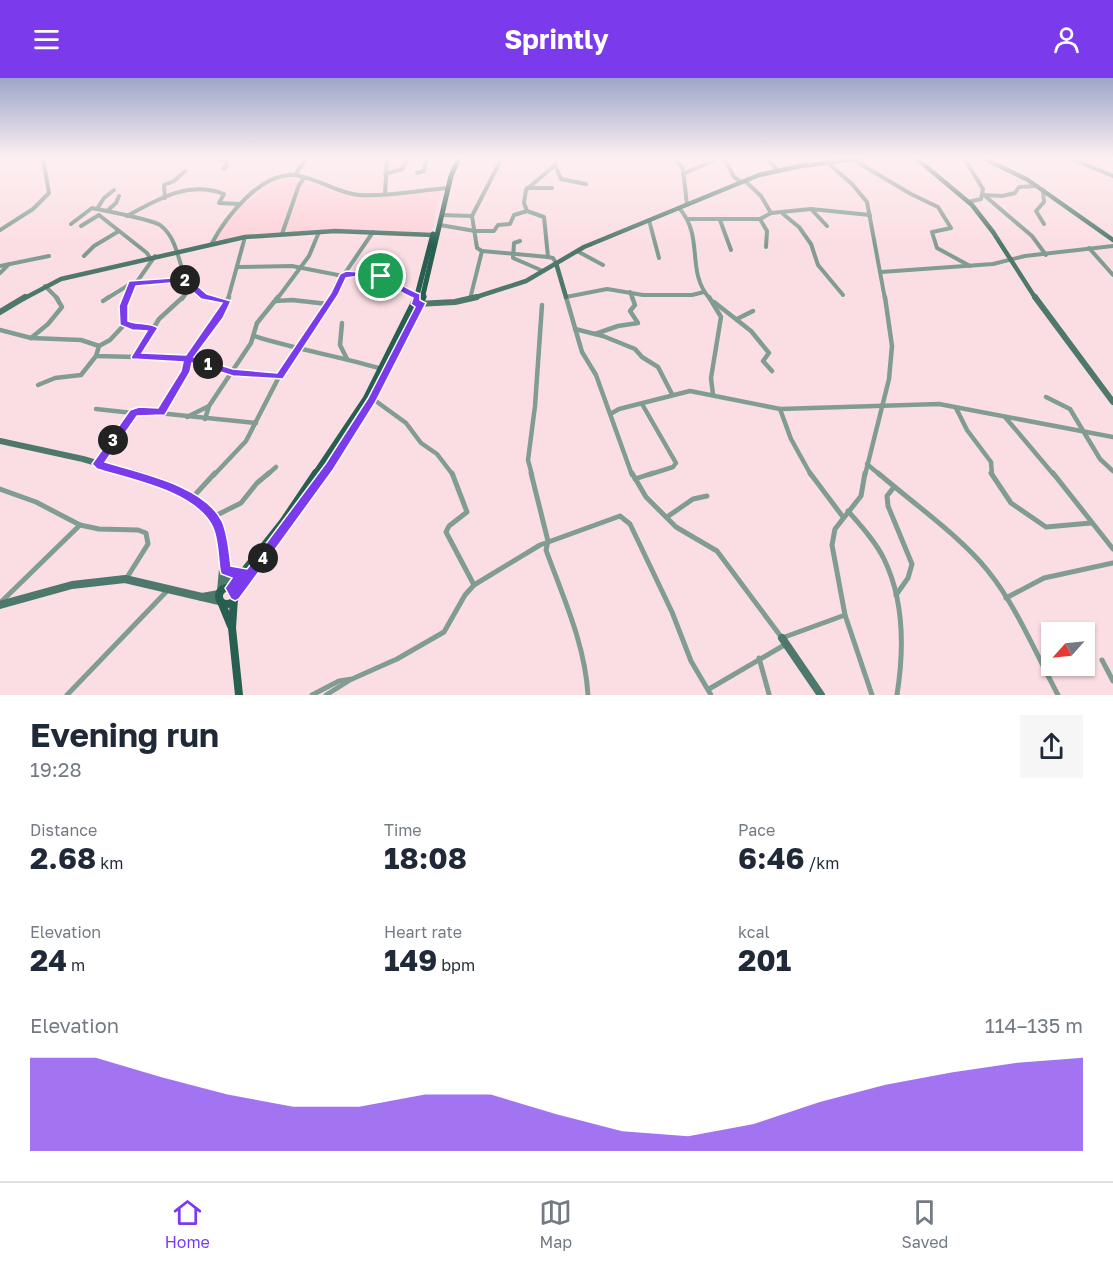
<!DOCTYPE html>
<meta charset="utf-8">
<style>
body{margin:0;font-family:"Golos Text",sans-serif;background:#f6f6f7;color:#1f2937;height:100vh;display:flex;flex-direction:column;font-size:22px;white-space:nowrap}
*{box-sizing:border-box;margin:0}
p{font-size:20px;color:#747a83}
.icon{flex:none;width:33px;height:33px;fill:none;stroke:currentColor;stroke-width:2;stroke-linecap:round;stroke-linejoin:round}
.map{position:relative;height:617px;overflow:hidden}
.details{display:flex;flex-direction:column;background:#fff;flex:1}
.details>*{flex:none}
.needle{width:39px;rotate:243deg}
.buttons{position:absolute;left:1041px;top:544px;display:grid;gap:12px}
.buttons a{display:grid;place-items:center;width:54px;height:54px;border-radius:0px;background:#fff;box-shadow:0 2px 4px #0004;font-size:30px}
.pin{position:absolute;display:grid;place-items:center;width:51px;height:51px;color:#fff;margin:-26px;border:3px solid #fff;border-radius:50%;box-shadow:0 2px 6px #0007}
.km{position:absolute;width:30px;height:30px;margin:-15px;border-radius:50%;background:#222;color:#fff;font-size:16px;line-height:30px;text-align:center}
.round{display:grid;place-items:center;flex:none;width:63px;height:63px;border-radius:0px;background:#f6f6f7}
.overview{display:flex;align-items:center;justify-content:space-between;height:102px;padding:0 30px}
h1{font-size:33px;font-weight:700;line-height:45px}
.figures{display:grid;grid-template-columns:repeat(3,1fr);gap:9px;height:102px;padding:6px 30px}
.figures div{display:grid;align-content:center}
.figures b{font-size:30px;font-weight:700}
.figures small{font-size:16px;font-weight:400}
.figures p{font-size:16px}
.chart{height:168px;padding:12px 30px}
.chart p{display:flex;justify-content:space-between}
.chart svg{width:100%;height:108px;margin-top:6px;fill:#7c3aed;opacity:.7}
header{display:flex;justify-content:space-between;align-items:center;height:78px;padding:0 30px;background:#7c3aed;color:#fff;font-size:27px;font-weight:700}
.tab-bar{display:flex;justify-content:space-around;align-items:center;height:84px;border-top:2px solid #e0e1e3;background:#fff;font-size:16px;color:#747a83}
.tab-bar a{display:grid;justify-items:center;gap:3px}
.tab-bar .selected{color:#7c3aed}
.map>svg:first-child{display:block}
.built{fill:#fed1d9}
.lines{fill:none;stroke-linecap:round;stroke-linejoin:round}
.street-far2{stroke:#819c93;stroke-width:4}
.street-far1{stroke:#819c93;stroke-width:4.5}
.street{stroke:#819c93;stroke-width:5}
.secondary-far2{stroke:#4e786c;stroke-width:4.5}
.secondary-far1{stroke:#4e786c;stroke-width:6}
.secondary{stroke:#4e786c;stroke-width:8}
.primary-far2{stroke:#275f50;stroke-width:5}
.primary-far1{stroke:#275f50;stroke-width:7}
.primary{stroke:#275f50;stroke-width:8}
.route{fill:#7c3aed;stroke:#fff;stroke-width:1.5;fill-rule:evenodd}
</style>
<header><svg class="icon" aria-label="menu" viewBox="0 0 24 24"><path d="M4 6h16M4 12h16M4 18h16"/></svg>Sprintly<svg class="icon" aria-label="person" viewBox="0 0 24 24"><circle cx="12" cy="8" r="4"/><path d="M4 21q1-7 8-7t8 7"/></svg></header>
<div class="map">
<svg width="1113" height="617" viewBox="0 0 1113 617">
<rect width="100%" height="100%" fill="#fbdee3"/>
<polygon class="built" points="280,99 291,99 345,116 359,118 441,111 431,155 341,151 260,156 215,163 232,135"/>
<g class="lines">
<g class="street-far2">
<polyline points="210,80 222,82 228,80"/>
<polyline points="502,80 472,138 477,170 482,173 548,179"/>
<polyline points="675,80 683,91 687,127"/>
<polyline points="724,80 734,99 741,104"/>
<polyline points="767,80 778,93"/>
<polyline points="964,80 983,111 981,121 968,124"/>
<polyline points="1069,80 1113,98"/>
<polyline points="852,81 911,116 938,129 951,150 932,154 937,170 970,188"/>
<polyline points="827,84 852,106 867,124 885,221"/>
<polyline points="555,87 561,101 586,106"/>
<polyline points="224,91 227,87 225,82"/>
<polyline points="417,95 424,93 427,80"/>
<polyline points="385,96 402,91 408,80"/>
<polyline points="683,96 719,80"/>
<polyline points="295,97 306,80"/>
<polyline points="527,110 552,110"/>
<polyline points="1043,112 1044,124 1036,133 1044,146"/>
<polyline points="385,116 387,80"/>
<polyline points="984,117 1032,158 1046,177"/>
<polyline points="984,117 1002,118 1015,115 1019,109 1037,108"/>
<polyline points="165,120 164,107 174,103 185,93"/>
<path d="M679 130C705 159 685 193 710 221"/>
<polyline points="97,131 104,120 114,112"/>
<polyline points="811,131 870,137"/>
<polyline points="107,133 116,125 119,118"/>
<polyline points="771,135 811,131 827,148"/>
<polyline points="783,136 799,149 811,166 818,187 843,217"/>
<polyline points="99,137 147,175 150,180"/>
<polyline points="442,137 472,138"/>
<path d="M127 138C158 121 189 102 224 116L219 125 239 126"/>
<polyline points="689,141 760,141 771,135 761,118 745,103"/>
<polyline points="760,141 767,153 766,169"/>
<polyline points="649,142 659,180"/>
<polyline points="720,142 731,172"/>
<path d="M71 146 92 130C105 133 151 141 160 147 188 168 171 213 215 221"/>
<polyline points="440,147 475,153 494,153 498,147 510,146 514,137 527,133"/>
<polyline points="81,148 99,137"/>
<polyline points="0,152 33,131 49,115 43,80"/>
<polyline points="282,156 299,107 304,100"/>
<polyline points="520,163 514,165 513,180 543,193"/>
<path d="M212 165C226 139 260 95 294 97 316 99 338 116 360 117 389 119 420 112 448 110"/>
<polyline points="1089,170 1113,197"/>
<polyline points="577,173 603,187"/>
<polyline points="84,178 94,168 119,153"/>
<polyline points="556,185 553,180 548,179 544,139 527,133 524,125 526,112 555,87 558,80"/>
<polyline points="0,188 49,178"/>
<polyline points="237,189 292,188 343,198"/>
<polyline points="881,194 993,186 1025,178 1113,168"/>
<polyline points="0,195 9,186"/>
<polyline points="346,195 381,198 401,212 417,218"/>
<polyline points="45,208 58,221"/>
<polyline points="630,214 633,221"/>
<polyline points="106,221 132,205 184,201"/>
<polyline points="125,221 155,178"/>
<polyline points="182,221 191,209"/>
<polyline points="228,221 245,159"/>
<polyline points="277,221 309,178 319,154"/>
<polyline points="331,221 343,198 373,154"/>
<polyline points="470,221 482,173"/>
<polyline points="567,221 566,219 607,211 643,217 692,217 704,214"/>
</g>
<g class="street-far1">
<polyline points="126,219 122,236 124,247 153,250"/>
<polyline points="206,219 227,223"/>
<polyline points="229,219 219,239 189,281 233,295 280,299"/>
<polyline points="566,219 582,274 596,297 632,397"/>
<polyline points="709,219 721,239 711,300 713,317"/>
<polyline points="103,223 109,219"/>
<polyline points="276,223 292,222 328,226"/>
<polyline points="714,224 751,253 769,275 763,283 772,293"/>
<polyline points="737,241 753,233"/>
<polyline points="342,245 340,267 347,281"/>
<polyline points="124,247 110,262 99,268 96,278 136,279"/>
<polyline points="575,251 603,258 635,271 642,279 658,289 672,316"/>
<polyline points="0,252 31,260 81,262 99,268"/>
<polyline points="595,256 618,248 638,245 630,233 635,227 632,219"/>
<path d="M254 258C297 272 339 278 382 291"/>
<polyline points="31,260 48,246 62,229 56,219"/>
<polyline points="38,307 55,300 81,297 96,278"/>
<polyline points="1046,319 1070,331 1100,381 1113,393"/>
<polyline points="373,321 406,345 421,365 437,376 453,397"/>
<polyline points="642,326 676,385 673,389 648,397"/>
<polyline points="956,330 967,352 991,384 992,397"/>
<polyline points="96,331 133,335"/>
<polyline points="780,331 791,361 811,397"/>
<polyline points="161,334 185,294 189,281 136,279 159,241 183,219"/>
<polyline points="612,335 619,331 690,313 780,331 939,326 1113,359"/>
<polyline points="187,339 209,328"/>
<polyline points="1005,339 1054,397"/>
<polyline points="205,341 209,328 251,265 257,245 278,219"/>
<polyline points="97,386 133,335 139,333 256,345"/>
<polyline points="867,386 880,397"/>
<polyline points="214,397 246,363 283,291 332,219"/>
<polyline points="267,397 276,389"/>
<polyline points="532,397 528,382 535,328 542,227"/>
<polyline points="865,397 889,301 892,268 885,219"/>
</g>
<g class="street">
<polyline points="452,395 467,434 449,448 446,454 474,507"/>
<path d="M531 395 548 463 546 472C563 519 585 566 588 617"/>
<polyline points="632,395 646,419 676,449 717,473 782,560 845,537"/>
<polyline points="810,395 843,439"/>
<polyline points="865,395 861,418 835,451 832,467 845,537 872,617"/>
<path d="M878 395C913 425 960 458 988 493 1017 529 1036 576 1058 617"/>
<polyline points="991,395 1011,425 1046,449 1091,445"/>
<polyline points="1053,395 1113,471"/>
<polyline points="635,401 653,395"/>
<polyline points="894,409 887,418 888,428 912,486 908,500 896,517"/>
<polyline points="0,411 36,424 80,447 99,451 138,452 146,455 148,466 126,501"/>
<polyline points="192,420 215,395"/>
<path d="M848 433C861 448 875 463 884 481 904 522 904 573 897 617"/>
<polyline points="213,439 241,425 257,405 269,395"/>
<polyline points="667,439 693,421 707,418"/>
<polyline points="1006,520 1044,500 1113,485"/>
<polyline points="0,525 80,447"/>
<polyline points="759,580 769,616"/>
<polyline points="1102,582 1113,603"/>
<polyline points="709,611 786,566"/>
<polyline points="67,617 167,513"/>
<polyline points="312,617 339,603 352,601 397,581 444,554 465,517 474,507 540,467 620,438 630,446 672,534 691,583 711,617"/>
<polyline points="326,617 350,602"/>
</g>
<g class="secondary-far2">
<polyline points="916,80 972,127 993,154 1036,221"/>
<polyline points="983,80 1028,102 1113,162"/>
<polyline points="556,185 566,219"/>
<polyline points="23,221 61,201 245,159 335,153 433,157"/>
<polyline points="470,221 526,203 584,169 759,97 800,88 862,80"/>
</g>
<g class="secondary-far1">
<polyline points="1035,219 1113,324"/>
<polyline points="417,226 455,224 477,219"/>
<polyline points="0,234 25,219"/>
<polyline points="0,363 83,381 137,397"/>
</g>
<g class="secondary">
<path d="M132 395C160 404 207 418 218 449 225 468 226 489 230 509"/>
<polyline points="221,513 223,491"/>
<polyline points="202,519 219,516"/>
<polyline points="0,527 72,507 125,501 219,523"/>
<polyline points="782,560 821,617"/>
</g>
<g class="primary-far2">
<polyline points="416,221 433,156"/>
<polyline points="422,221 451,98 459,80"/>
</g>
<g class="primary-far1">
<polyline points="315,397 366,321 417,219"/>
<polyline points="323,397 373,321 423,219"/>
</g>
<g class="primary">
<polyline points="226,492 244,496"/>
<circle cx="227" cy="518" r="8"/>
<polyline points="231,510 283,444 316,395"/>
<polyline points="235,517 324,395"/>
<polyline points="234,520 232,550 239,617"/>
<polyline points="222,526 231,548"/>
</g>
</g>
<linearGradient id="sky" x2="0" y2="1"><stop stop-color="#9da6ca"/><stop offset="0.48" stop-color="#fdf0f2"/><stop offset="1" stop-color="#fdf0f2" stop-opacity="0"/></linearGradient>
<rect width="1113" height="167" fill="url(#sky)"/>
<path class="route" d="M365 192C388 196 399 208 420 216V222L426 225 375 325 333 392 239 521 235 523 231 521 225 510 232 500 221 496 220 492C218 478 218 458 211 446 192 413 132 402 97 391L92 386 130 332 139 329 158 330 181 293 183 284 132 281 131 279 147 253 132 252 120 247 119 228 129 203 187 199 207 216 231 223 223 240 194 279 233 291 277 295 331 215 340 196 346 193 359 194ZM366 197C383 201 396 213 413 220L411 226 415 229 368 320 326 385 247 491 231 488C229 473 228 456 222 443 204 407 140 395 105 384L137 338 165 337 190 294 192 285 233 298 283 301 338 217 346 200ZM182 204 201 221 222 225 186 277 142 275 158 250C150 244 137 247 128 243V228L136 208Z"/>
</svg>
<div class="buttons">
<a><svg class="needle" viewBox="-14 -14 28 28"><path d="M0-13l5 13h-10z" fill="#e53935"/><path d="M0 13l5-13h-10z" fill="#747a83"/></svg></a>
</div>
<div class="pin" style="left:381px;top:198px;background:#1e9e55"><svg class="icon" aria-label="arrive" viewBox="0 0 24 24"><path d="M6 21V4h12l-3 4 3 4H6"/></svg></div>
<b class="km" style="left:208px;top:286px">1</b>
<b class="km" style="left:185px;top:202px">2</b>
<b class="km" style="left:113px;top:362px">3</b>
<b class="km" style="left:263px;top:480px">4</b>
</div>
<section class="details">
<div class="overview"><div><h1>Evening run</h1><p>19:28</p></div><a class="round"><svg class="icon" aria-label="share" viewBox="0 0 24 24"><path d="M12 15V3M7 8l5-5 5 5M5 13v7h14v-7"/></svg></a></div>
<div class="figures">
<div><p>Distance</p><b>2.68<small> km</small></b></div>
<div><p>Time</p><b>18:08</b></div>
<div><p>Pace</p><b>6:46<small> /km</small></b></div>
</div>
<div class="figures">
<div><p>Elevation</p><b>24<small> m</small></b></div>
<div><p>Heart rate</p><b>149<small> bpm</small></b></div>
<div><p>kcal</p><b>201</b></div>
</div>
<div class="chart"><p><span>Elevation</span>114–135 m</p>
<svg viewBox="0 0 160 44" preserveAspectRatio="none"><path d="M0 44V6L10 6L20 14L30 21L40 26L50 26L60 21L70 21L80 29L90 36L100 38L110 33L120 24L130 17L140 12L150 8L160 6V44z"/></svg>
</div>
</section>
<nav class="tab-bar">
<a class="selected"><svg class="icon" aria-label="home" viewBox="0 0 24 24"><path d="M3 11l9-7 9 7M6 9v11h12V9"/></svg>Home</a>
<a><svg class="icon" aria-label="map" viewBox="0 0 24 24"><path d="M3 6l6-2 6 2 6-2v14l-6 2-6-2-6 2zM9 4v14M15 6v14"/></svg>Map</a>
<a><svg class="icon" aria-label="saved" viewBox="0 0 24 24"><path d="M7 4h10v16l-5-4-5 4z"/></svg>Saved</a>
</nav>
